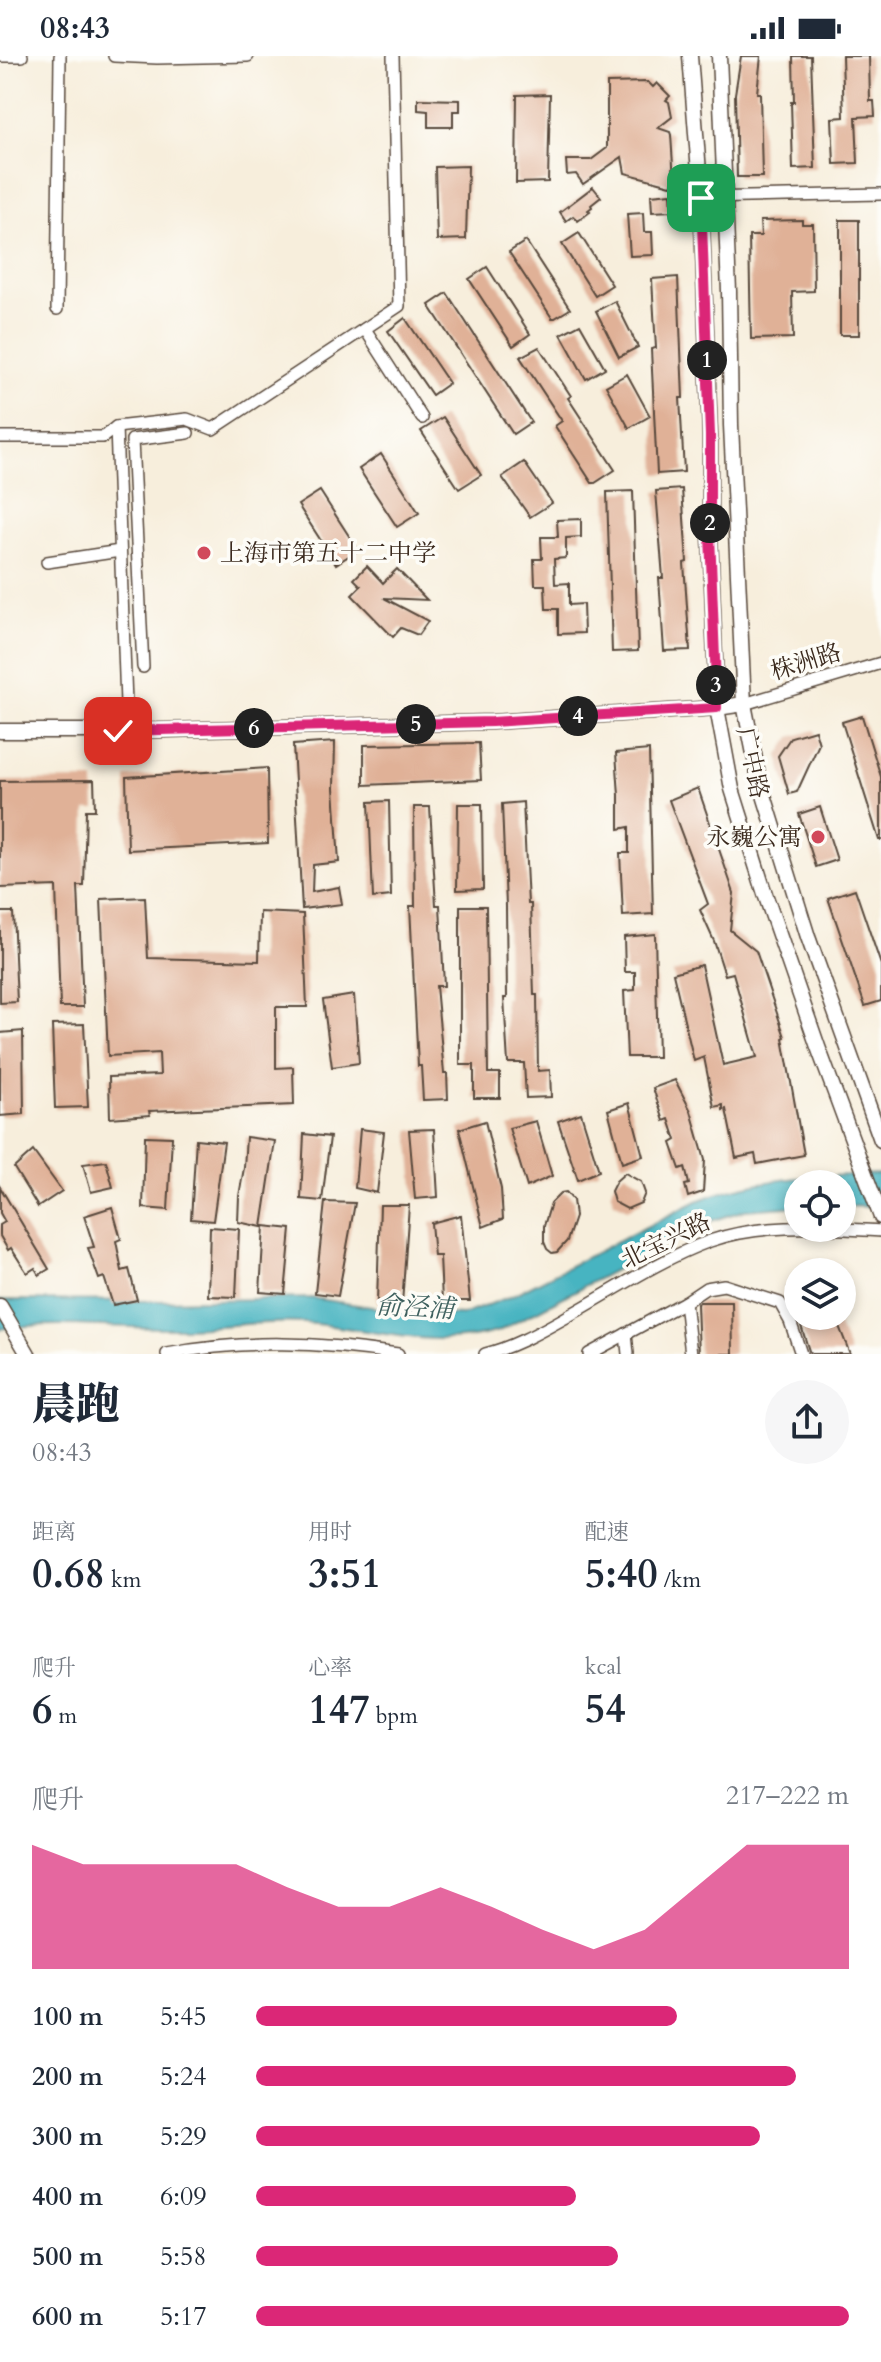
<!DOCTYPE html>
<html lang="zh">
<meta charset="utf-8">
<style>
body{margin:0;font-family:Cardo,"Noto Serif SC",serif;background:#f6f6f7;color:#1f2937;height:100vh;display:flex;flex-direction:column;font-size:30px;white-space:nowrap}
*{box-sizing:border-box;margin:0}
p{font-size:26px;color:#747a83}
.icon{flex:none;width:44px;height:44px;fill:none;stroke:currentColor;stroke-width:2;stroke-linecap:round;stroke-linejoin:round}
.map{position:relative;height:1298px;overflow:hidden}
.drawer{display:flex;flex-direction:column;background:#fff;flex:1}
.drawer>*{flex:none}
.fabs{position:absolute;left:784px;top:1114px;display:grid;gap:16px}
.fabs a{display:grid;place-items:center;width:72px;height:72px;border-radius:50%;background:#fff;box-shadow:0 4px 12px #0003;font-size:40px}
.pin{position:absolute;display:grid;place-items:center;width:68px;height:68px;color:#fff;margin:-34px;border-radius:16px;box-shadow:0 4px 12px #0006}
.km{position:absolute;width:40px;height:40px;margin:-20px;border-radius:50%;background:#222;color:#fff;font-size:22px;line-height:40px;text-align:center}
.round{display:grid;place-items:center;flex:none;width:84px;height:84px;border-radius:42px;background:#f6f6f7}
.summary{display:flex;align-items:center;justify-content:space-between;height:136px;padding:0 32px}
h1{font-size:44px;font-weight:800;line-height:60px}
.metrics{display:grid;grid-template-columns:repeat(3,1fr);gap:12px;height:136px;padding:8px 32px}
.metrics div{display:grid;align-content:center}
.metrics b{font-size:40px;font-weight:800}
.metrics small{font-size:22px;font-weight:400}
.metrics p{font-size:22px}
.chart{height:224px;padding:16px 32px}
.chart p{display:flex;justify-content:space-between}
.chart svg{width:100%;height:144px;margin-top:8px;fill:#db2777;opacity:.7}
ul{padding:0 32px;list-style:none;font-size:26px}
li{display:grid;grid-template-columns:128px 96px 1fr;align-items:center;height:60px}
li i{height:20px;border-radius:10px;background:#db2777}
.status{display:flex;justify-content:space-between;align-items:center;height:56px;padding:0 40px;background:#fff;direction:ltr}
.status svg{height:22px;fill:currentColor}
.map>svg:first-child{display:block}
.water{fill:#46b4c1;stroke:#406f70;stroke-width:2}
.building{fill:#e0b197}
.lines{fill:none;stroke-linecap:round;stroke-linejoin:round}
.minor-casing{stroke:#57473a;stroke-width:14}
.major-casing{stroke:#57473a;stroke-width:17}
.minor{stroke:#fff;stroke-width:11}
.major{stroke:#fff;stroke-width:14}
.route-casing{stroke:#fff;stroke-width:16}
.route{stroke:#db2777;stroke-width:10}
.poi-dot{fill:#d1495b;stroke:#fdfcf7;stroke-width:3}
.labels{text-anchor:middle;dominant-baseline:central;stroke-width:7;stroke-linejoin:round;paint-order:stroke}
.poi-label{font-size:24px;fill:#3b2a1e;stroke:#fdfcf7;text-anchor:start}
.street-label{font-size:24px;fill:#3b2a1e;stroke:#fdfcf7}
.water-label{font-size:26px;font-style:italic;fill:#3f615f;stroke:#fdfcf7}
</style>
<div class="status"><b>08:43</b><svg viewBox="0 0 49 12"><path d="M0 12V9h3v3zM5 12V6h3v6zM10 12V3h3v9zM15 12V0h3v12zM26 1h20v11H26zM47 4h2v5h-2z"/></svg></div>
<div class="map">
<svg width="881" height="1298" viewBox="0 0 881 1298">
<rect width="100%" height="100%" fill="#fdfcf7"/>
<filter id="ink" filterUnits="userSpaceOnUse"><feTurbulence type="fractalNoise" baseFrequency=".0125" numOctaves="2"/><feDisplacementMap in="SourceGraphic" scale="16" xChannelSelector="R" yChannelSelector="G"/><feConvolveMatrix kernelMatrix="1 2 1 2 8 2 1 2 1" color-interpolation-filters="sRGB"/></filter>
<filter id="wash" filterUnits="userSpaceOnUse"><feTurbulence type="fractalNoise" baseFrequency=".006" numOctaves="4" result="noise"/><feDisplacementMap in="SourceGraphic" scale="32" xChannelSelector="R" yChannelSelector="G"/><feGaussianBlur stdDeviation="1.8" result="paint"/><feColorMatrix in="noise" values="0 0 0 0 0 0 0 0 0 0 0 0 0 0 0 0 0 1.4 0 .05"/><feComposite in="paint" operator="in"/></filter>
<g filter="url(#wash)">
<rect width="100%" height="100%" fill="#f7eedc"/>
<path class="water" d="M881 1118V1151L842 1150V1128H798V1150L745 1154 702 1168 499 1275C434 1295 371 1272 305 1267 265 1264 224 1271 183 1272 123 1273 60 1264 0 1273V1244L157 1245 311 1242 411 1257 462 1259 509 1241 697 1145C755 1121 819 1120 881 1118Z"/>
<g id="blocks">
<g class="building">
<polygon points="741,0 761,0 757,37 760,37 762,121 737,121 735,38"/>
<polygon points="793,0 811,0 815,112 793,113 791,46 794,46"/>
<polygon points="842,0 869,0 870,45 874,45 875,60 856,61 858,107 834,108 832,62 844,61"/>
<polygon points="648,26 653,31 657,27 670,40 666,44 669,46 672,61 658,72 670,76 671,79 674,124 671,129 625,117 622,101 583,128 576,118 567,119 566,104 591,104 607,92 607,27"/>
<polygon points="550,38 548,126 516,127 517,39"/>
<polygon points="418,43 460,44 460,55 453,55 453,71 428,71 428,55 418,54"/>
<polygon points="468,110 466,183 437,184 435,111"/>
<polygon points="593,131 601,141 591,149 592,151 588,154 590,156 578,165 573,160 566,165 560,156"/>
<polygon points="671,137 672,155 652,156 651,139"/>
<polygon points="643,157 644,176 652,176 653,199 630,200 627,158"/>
<polygon points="802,164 802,168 813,168 814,235 792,236 793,282 751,283 749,180 761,180 760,165"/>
<rect x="840" y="164" width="19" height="115"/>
<polygon points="579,177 612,229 595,240 562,188"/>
<polygon points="526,185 570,253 555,262 552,262 509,196"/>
<polygon points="487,211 530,278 513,290 469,223"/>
<polygon points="678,221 683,342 680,342 684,416 657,418 651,293 656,292 652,223"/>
<polygon points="447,237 531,366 513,378 429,249"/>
<polygon points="615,245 638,291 619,301 596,255"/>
<polygon points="405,262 449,327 432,339 388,275"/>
<polygon points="580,268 605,312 586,323 561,278"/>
<polygon points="539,291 571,340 568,342 615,414 595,427 592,427 555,370 562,365 520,301"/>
<polygon points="627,318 650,360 629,372 606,330"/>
<polygon points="443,361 481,419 459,433 421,375"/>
<polygon points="381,398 419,457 397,471 359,413"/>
<polygon points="524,406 552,447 530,461 502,421"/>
<polygon points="682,433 687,506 684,507 690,594 664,595 659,522 663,522 656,435"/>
<polygon points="320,435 358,494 336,508 298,449"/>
<polygon points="633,435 638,595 612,596 607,436"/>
<polygon points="581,463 581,481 566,482 566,502 554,503 555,528 569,527 569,549 583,548 584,577 558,578 558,553 546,553 545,529 535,529 534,503 542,503 541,481 558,481 557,464"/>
<polygon points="367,510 383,527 397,513 427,544 384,542 428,565 418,579 401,572 393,581 352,539 361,530 354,523"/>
<polygon points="862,660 881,721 881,784 879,784 842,666"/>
<polygon points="815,674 819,688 797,736 789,738 778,700 791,681"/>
<polygon points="335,686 334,732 339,806 313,809 312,836 339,831 342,848 302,853 293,689"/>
<polygon points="479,687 481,724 364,729 364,689"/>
<polygon points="649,694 653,858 623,860 620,797 629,797 629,771 619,773 619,739 616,697"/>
<polygon points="267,712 268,787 128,794 126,721"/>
<polygon points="94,724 95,754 86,754 84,830 78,830 83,951 60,951 56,830 0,832 0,725"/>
<polygon points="698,732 734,837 730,874 756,895 785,981 783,982 804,1099 757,1108 755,1098 736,1102 726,1053 723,1054 723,1049 714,1051 704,1001 694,1005 673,917 701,909 723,1009 757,1001 733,917 725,919 714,885 700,854 708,848 669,744"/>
<polygon points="389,745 391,840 373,842 369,746"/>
<polygon points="523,746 528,848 531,848 534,939 537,939 538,1015 550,1014 551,1041 526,1042 524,1007 508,1007 504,942 507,942 506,850 502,748"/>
<polygon points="458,748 482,748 483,833 457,834"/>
<polygon points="414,751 430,751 436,849 440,849 444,930 436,930 444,1017 447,1017 448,1043 423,1044 421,1010 418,1010 410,850 415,850"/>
<polygon points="820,751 837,804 816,811 799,758"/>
<polygon points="855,833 881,909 881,945 865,950 828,842"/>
<polygon points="145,841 148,902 259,905 260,856 303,858 307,951 276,951 276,1012 293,1011 294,1049 149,1055 150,1059 110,1062 109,1021 160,1019 159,997 108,1000 101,843"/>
<polygon points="460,850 486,850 488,1017 500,1017 500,1042 474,1042 474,1009 460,1009"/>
<polygon points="0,856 13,856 17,946 0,947"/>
<polygon points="655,878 658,1001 627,1001 624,935 635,934 635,916 625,916 624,881"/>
<polygon points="354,939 359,1007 332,1011 323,944"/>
<polygon points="84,968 88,1051 55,1052 52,969"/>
<polygon points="23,975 24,1058 0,1060 0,977"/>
<polygon points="675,1024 691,1055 705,1104 703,1136 688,1141 685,1129 689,1128 685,1111 680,1113 671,1087 676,1084 669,1063 664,1065 653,1032"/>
<polygon points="629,1047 643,1100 622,1107 608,1054"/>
<polygon points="581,1057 599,1115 578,1124 558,1065"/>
<polygon points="485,1065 501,1133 503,1163 483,1171 459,1073"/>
<polygon points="536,1065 552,1120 527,1131 509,1072"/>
<polygon points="360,1073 384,1076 377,1137 355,1132"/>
<polygon points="434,1073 438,1141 415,1143 409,1074"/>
<polygon points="304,1078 330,1081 322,1145 301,1143"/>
<polygon points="145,1080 172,1081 168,1154 143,1152"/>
<polygon points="246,1081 275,1085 262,1171 238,1166 239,1140 244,1112"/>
<polygon points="196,1083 224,1086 213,1165 191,1163"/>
<polygon points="33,1095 62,1135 38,1151 14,1112"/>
<polygon points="106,1105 113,1131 91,1136 83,1108"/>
<polygon points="625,1117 641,1126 645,1137 641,1147 627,1153 614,1146 611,1135 616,1125"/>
<polygon points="0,1131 49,1213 39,1219 35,1212 27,1217 11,1192 8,1194 0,1180 0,1169 5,1166 0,1157"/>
<polygon points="566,1136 573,1144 575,1161 567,1185 557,1196 552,1197 547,1193 544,1186 544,1170 551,1147 561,1137"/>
<polygon points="325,1146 355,1147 338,1240 315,1237"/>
<polygon points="380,1149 409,1149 402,1248 377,1246"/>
<polygon points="112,1151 121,1183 116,1185 122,1215 129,1213 137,1244 113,1249 104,1221 99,1223 88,1192 94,1191 84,1160"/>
<polygon points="461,1159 470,1245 442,1245 440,1200 434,1200 431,1167"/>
<polygon points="264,1170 291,1173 285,1238 260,1236"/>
<polygon points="210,1171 239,1173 236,1241 208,1240"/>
<polygon points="798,1227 798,1257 797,1257 788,1231"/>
<polygon points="700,1246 732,1246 733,1298 699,1298 697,1248"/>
<polygon points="798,1260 835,1260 850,1298 810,1298"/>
</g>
</g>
</g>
<g filter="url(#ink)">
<use href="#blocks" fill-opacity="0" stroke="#57473a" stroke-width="2"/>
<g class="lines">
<defs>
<g id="minor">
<polyline points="0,0 22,0"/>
<polyline points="114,0 157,2 248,0"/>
<polyline points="701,142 881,138"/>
<polyline points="57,253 60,0"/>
<polyline points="365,273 422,362"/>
<polyline points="116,371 127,675"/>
<polyline points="0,381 103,381 116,371 187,363 213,373 399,250 393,0"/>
<polyline points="47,506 120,495"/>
<polyline points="143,611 132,384 188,377"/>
<polyline points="744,648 881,607"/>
<polyline points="685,1246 691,1298"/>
<polyline points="626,1278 628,1298"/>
<path d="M167 1298C245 1283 320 1286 398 1298"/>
<path d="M485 1298C513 1291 538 1277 563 1263 610 1237 660 1203 710 1185 764 1166 825 1172 881 1175"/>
<polyline points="589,1298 685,1246 706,1232 724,1229 780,1247 790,1265 801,1298"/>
</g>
<g id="major">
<polyline points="690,0 701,142 710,379 710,479 717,652 732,733 765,838 818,991 881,1161"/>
<polyline points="719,0 729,235 731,369 744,648 759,723 808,881 881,1084"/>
<polyline points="0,675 127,675 492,666 717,652 744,648"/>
<polyline points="0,1250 28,1298"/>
</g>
</defs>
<use href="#minor" class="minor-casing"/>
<use href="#major" class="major-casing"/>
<use href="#minor" class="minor"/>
<use href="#major" class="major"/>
</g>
</g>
<g class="lines" filter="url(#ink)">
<defs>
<polyline id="route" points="118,675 492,666 717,652 710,479 710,379 701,142"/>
</defs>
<use href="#route" class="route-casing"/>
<use href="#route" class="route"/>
</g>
<g class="poi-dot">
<circle cx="204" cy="497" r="8"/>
<circle cx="818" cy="781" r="8"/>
</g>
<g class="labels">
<g class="poi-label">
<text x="220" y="497">上海市第五十二中学</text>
<text x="802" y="781" text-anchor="end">永巍公寓</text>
</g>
<g class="street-label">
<text transform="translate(806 606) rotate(-17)">株洲路</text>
<text transform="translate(752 707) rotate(78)">广中路</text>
<text transform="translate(666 1185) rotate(-26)">北宝兴路</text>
</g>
<g class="water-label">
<text transform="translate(415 1251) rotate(3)">俞泾浦</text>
</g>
</g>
</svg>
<div class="fabs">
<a><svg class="icon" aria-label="locate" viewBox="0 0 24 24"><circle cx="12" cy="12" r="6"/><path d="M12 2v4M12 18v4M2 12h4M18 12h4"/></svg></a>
<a><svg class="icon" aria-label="layers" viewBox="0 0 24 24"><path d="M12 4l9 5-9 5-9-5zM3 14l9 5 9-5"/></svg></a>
</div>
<div class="pin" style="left:701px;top:142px;background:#1e9e55"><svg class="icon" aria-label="arrive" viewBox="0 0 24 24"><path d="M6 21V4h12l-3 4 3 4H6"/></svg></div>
<div class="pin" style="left:118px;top:675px;background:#d93025"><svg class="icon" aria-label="check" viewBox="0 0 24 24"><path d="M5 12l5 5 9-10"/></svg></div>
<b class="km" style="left:707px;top:304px">1</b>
<b class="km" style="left:710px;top:467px">2</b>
<b class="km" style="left:716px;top:629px">3</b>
<b class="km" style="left:578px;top:660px">4</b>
<b class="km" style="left:416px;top:668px">5</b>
<b class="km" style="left:254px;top:672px">6</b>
</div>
<section class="drawer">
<div class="summary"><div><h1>晨跑</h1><p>08:43</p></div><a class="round"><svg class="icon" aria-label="share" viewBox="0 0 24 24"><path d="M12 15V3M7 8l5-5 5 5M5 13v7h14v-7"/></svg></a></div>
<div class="metrics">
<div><p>距离</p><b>0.68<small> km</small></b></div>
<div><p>用时</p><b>3:51</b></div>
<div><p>配速</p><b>5:40<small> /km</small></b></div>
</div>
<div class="metrics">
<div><p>爬升</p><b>6<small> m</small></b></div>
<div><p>心率</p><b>147<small> bpm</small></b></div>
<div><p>kcal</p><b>54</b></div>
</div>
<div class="chart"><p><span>爬升</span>217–222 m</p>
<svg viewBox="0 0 160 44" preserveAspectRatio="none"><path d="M0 44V6L10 12L20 12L30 12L40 12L50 19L60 25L70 25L80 19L90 25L100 32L110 38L120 32L130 19L140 6L150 6L160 6V44z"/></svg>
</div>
<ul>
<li><b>100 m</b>5:45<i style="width:71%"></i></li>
<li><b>200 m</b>5:24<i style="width:91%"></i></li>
<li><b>300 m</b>5:29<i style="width:85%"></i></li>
<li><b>400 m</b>6:09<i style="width:54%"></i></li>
<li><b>500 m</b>5:58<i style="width:61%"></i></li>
<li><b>600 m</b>5:17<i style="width:100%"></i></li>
</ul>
</section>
